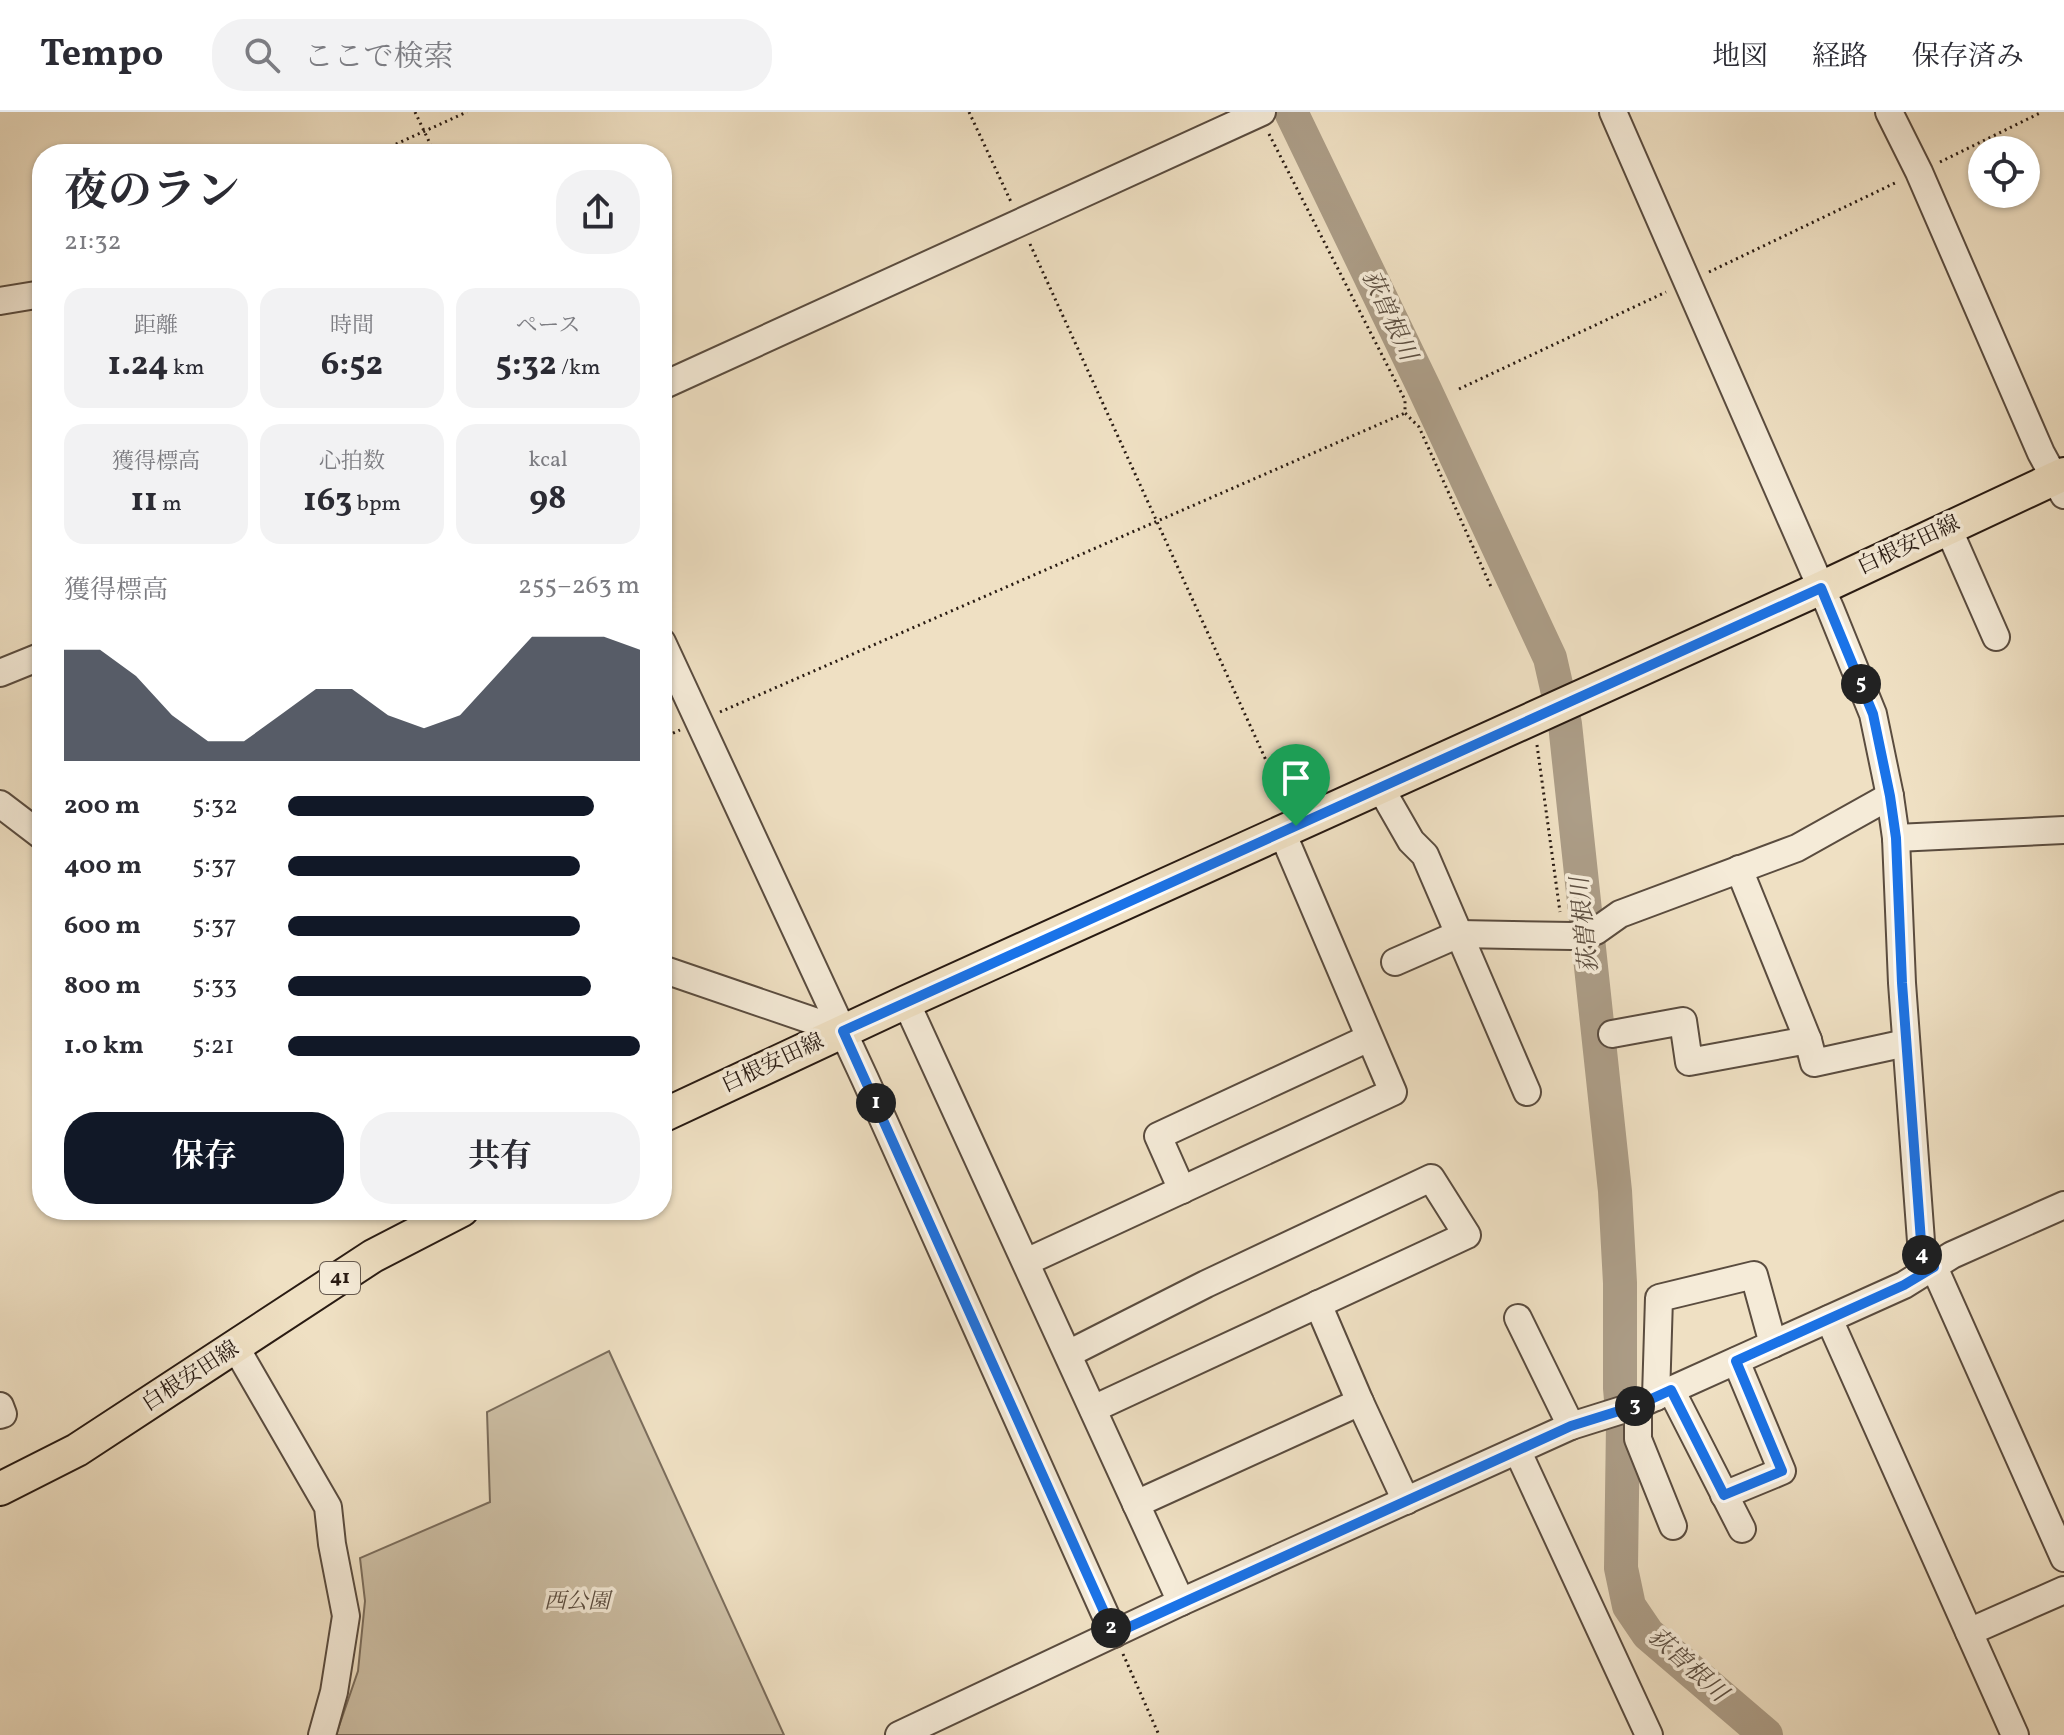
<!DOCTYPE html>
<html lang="ja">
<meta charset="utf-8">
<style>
body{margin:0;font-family:Vollkorn,"Noto Serif JP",serif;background:#f2f2f3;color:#2b2b33;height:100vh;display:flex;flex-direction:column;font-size:30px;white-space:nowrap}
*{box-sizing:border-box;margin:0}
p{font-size:26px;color:#7c7c81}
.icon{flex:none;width:44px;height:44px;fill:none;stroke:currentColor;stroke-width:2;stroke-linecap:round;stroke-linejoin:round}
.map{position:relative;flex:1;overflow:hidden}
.side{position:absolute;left:32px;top:32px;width:640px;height:1076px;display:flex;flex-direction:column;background:#fff;border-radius:32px;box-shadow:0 2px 6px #0004}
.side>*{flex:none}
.tools{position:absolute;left:1968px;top:24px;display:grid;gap:16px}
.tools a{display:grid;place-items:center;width:72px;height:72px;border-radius:50%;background:#fff;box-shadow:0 2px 6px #0004;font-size:40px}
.pin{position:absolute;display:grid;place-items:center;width:68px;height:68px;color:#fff;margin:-82px -34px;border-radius:50% 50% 50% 0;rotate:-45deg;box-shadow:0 0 8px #0007}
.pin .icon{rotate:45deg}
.km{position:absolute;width:40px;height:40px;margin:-20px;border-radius:50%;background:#222;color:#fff;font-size:22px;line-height:40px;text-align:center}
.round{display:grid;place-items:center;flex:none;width:84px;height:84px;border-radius:32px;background:#f2f2f3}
.overview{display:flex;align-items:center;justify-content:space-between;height:136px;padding:0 32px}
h1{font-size:44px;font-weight:700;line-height:60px}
.stats{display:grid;grid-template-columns:repeat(3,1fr);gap:12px;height:136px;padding:8px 32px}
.stats div{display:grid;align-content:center;border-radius:20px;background:#f2f2f3;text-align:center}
.stats b{font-size:34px;font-weight:700}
.stats small{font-size:22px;font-weight:400}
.stats p{font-size:22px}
.chart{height:224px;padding:16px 32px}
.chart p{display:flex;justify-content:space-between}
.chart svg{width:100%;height:144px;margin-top:8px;fill:#111827;opacity:.7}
.button{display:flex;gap:16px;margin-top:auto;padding:16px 32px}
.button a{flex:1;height:92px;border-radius:32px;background:#111827;color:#fff;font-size:32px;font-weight:700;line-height:92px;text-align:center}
.button a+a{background:#f2f2f3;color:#2b2b33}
ul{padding:0 32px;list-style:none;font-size:26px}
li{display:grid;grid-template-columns:128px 96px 1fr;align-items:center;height:60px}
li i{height:20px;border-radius:10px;background:#111827}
header{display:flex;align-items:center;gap:48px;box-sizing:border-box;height:112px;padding:0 40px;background:#fff;border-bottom:2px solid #e1e1e2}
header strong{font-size:38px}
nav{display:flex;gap:44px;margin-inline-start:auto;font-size:28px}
.search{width:560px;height:72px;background:#f2f2f3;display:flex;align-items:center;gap:20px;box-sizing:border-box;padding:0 28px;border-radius:32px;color:#7c7c81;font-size:30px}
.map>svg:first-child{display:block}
.green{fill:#cdbfa5;stroke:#7b6d5c;stroke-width:2}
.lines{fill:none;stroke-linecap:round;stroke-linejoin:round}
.river{stroke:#ac9d87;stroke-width:34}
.minor-casing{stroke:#5a4c3f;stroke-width:30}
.major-casing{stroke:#291b13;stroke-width:36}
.path{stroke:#291b13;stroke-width:3;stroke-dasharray:2 4;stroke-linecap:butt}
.minor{stroke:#f5ebd8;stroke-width:26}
.major{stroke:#efe0c3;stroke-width:32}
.route-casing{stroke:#fff;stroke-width:16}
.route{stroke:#1a73e8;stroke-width:10}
.labels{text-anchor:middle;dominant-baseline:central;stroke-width:7;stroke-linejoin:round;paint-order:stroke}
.shield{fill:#f5ebd8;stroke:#66594e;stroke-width:2}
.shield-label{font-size:20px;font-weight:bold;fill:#291b13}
.street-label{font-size:22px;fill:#291b13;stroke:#f5ebd8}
.park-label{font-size:22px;font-style:italic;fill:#5a4c3f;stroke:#f5ebd8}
.water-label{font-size:24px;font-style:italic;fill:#5d4f41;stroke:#f5ebd8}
</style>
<header>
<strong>Tempo</strong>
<div class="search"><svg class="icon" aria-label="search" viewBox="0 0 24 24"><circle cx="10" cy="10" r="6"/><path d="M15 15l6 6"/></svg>ここで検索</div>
<nav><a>地図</a><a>経路</a><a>保存済み</a></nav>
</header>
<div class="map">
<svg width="2064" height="1623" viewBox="0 0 2064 1623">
<rect width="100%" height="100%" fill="#efe0c3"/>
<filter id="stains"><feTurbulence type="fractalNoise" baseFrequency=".0025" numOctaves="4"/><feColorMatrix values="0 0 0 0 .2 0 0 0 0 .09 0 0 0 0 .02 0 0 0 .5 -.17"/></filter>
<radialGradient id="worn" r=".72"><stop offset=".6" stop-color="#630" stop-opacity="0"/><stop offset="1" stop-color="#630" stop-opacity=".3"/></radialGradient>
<polygon class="green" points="609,1239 784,1623 336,1623 358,1559 365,1489 360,1446 490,1390 487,1300"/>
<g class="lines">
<polyline class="river" points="1291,0 1425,278 1550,546 1565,612 1615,1079 1620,1171 1620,1276 1623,1312 1621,1456 1629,1494 1648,1522 1766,1623"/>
<defs>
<g id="minor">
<polyline points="1613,0 1830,496 1873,602 1890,684 1896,726 1902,871 1922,1143 1934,1155 2064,1446"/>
<polyline points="1889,0 1919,60 2041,341 2064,383"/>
<polyline points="0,189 42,182"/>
<polyline points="662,274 1262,0"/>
<polyline points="1948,416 1996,525"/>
<polyline points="662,530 865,967 1114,1522"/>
<polyline points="0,561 42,544"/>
<polyline points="1380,675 1411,729 1425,743 1527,980"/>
<polyline points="0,692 42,724"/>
<polyline points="1896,726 2064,718"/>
<polyline points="1739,757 1808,928"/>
<polyline points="1395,850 1459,822 1572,824 1596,819 1620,802 1797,736 1890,684"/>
<polyline points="662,857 843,919"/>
<polyline points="906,890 1181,1490"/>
<polyline points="1612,922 1683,909 1689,950 1808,928 1814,951 1906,931"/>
<polyline points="1182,1078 1158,1024 1369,926"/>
<polyline points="1026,1150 1393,980 1282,720"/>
<polyline points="1318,1192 1360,1290 1406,1389"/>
<polyline points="1518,1206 1571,1314"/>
<polyline points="1829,1207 2015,1623"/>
<polyline points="236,1236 328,1395 332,1432 346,1504 334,1580 322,1623"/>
<polyline points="1068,1242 1206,1172 1431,1066 1467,1123 1093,1297"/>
<polyline points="1671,1278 1742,1417"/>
<polyline points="1656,1285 1659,1186 1754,1163 1773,1232"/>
<polyline points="1638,1293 1638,1327 1673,1414"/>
<polyline points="0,1294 3,1302 0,1303"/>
<polyline points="1518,1340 1649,1623"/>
<polyline points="1724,1383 1782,1359 1736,1249"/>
<polyline points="1136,1392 1360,1290"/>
<polyline points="1969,1520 2064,1478"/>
<polyline points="899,1623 1181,1490 1571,1314 1638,1293 1671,1278 1904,1173 1952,1143 2064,1093"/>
</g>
<g id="major">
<polyline points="662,1004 906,890 1821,476 2064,362"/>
<polyline points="0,1377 77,1338 373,1144 462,1098"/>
</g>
</defs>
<use href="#minor" class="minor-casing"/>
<use href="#major" class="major-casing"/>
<g class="path">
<polyline points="415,0 435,42"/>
<polyline points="969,0 1012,92"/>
<polyline points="1269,22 1405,288 1405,301 1419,315 1492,477"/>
<polyline points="374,42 467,0"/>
<polyline points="1940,50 2042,0"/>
<polyline points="1030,132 1286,692"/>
<polyline points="1709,160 1897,70"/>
<polyline points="1459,277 1666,180"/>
<polyline points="720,600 1405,301"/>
<polyline points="662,626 680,618"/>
<polyline points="1537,633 1560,800"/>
<polyline points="1123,1542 1159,1623"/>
</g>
<use href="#minor" class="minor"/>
<use href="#major" class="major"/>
</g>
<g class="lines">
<defs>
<polygon id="route" points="1821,476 1873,602 1890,684 1896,726 1902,871 1922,1143 1934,1155 1904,1173 1736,1249 1782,1359 1724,1383 1671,1278 1638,1293 1571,1314 1114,1522 843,919"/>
</defs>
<use href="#route" class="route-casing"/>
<use href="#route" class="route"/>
</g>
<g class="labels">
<rect class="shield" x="320" y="1150" width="40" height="32" rx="6"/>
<g class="shield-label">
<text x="340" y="1166">41</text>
</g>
<g class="street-label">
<text transform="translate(1909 434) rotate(-25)">白根安田線</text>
<text transform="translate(773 952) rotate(-25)">白根安田線</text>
<text transform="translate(191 1265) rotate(-33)">白根安田線</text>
</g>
<g class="park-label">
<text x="577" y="1490">西公園</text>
</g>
<g class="water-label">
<text transform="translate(1388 204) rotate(65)">荻曽根川</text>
<text transform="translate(1586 813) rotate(-96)">荻曽根川</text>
<text transform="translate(1687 1554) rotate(42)">荻曽根川</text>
</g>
</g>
<rect width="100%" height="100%" filter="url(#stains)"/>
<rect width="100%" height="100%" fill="url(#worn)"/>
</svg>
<div class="tools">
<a><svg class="icon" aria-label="locate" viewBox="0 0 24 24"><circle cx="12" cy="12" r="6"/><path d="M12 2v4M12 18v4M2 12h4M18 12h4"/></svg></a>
</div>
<div class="pin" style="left:1296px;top:714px;background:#1e9e55"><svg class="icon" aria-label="arrive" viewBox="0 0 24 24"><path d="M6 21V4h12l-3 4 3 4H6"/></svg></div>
<b class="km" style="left:876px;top:991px">1</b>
<b class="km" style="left:1111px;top:1516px">2</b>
<b class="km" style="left:1635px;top:1294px">3</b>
<b class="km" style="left:1922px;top:1143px">4</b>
<b class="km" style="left:1861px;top:572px">5</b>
<section class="side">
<div class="overview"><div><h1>夜のラン</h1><p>21:32</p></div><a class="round"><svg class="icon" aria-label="share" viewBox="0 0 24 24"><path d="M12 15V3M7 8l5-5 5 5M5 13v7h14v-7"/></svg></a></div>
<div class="stats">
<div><p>距離</p><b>1.24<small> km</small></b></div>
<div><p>時間</p><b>6:52</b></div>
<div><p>ペース</p><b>5:32<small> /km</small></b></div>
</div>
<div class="stats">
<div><p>獲得標高</p><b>11<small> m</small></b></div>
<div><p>心拍数</p><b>163<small> bpm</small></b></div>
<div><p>kcal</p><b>98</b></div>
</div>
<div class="chart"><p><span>獲得標高</span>255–263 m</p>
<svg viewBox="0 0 160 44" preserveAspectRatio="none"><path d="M0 44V10L10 10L20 18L30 30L40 38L50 38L60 30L70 22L80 22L90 30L100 34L110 30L120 18L130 6L140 6L150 6L160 10V44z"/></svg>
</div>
<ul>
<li><b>200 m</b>5:32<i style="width:87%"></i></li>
<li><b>400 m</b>5:37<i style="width:83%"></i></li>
<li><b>600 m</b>5:37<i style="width:83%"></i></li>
<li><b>800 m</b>5:33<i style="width:86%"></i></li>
<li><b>1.0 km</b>5:21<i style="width:100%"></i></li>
</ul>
<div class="button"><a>保存</a><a>共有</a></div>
</section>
</div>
